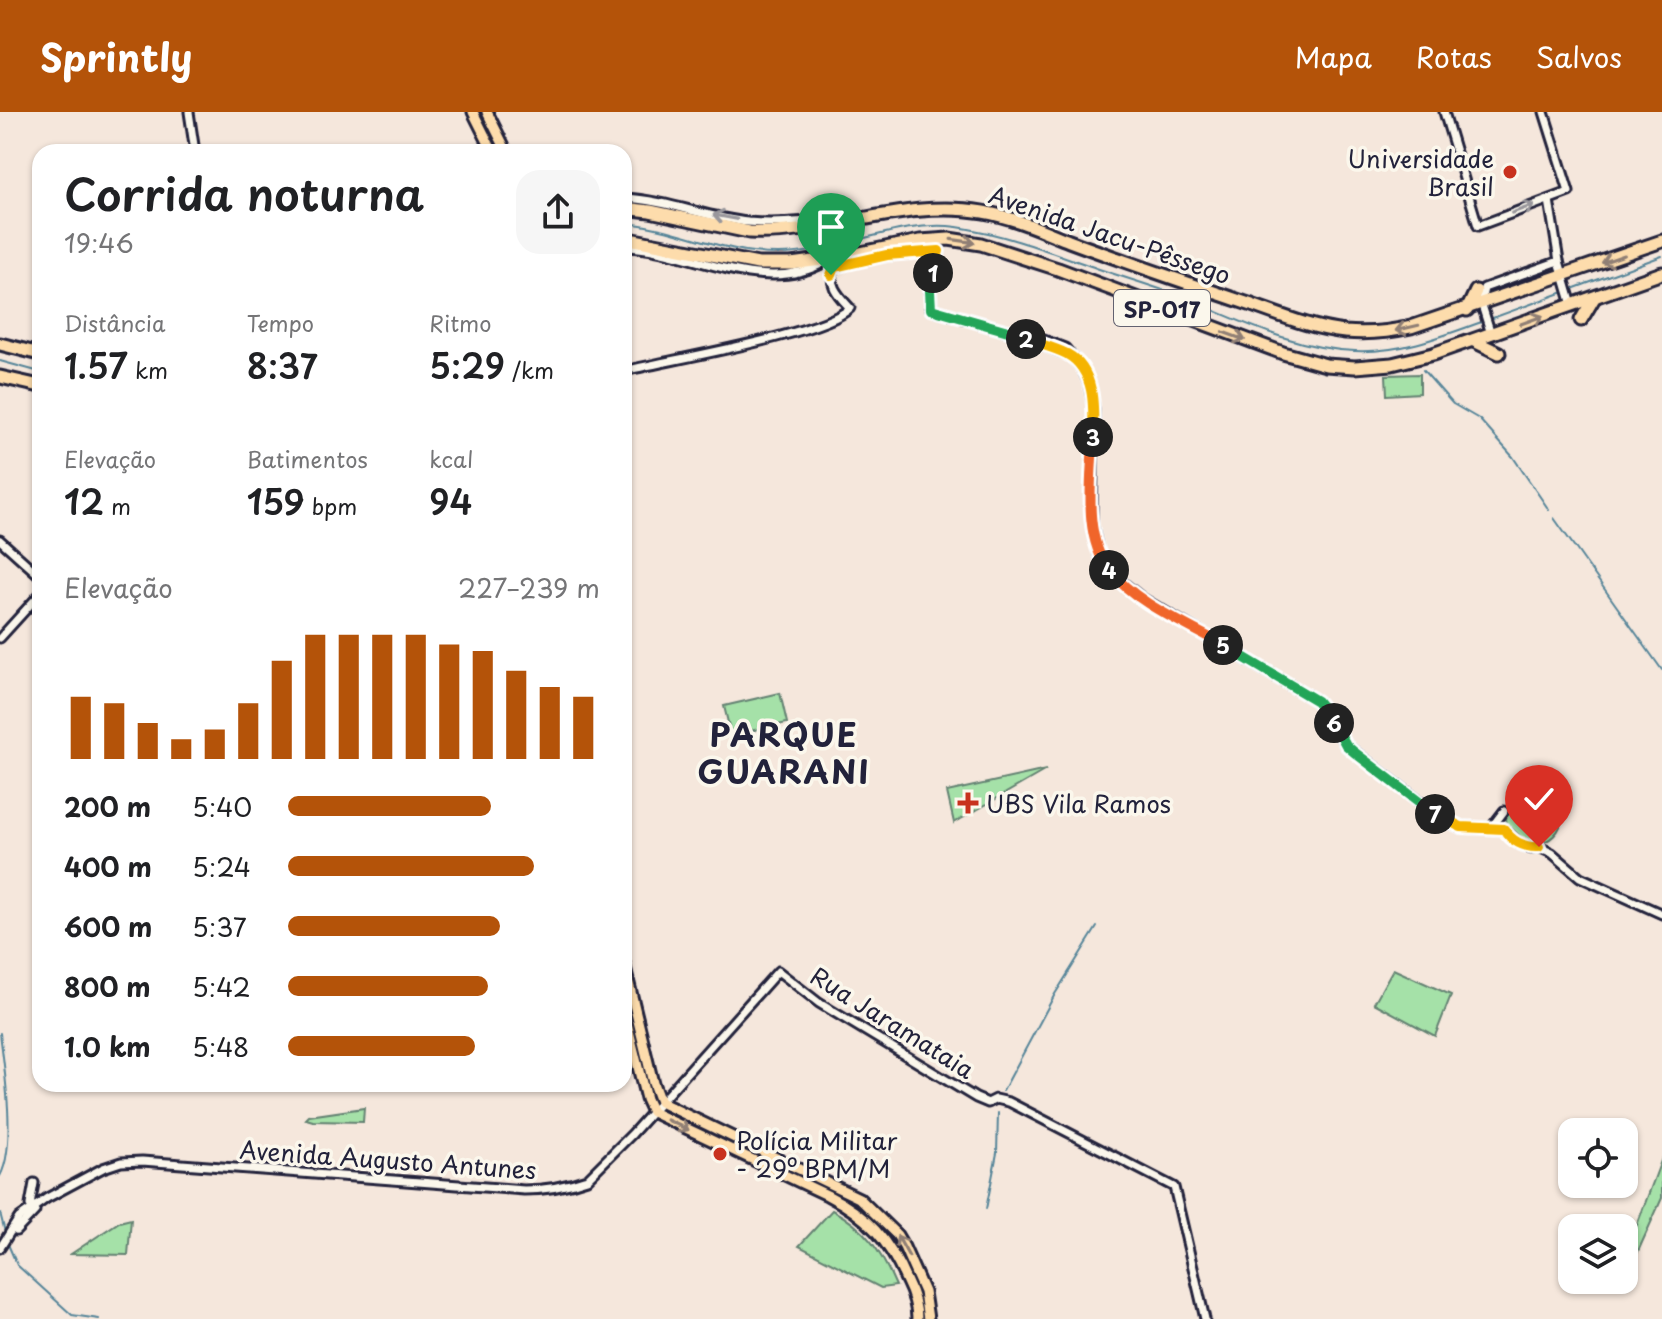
<!DOCTYPE html>
<html lang="pt">
<meta charset="utf-8">
<style>
body{margin:0;font-family:"Playpen Sans",sans-serif;background:#f6f6f6;color:#202124;height:100vh;display:flex;flex-direction:column;font-size:30px;white-space:nowrap}
*{box-sizing:border-box;margin:0}
p{font-size:26px;color:#757577}
.icon{flex:none;width:44px;height:44px;fill:none;stroke:currentColor;stroke-width:2;stroke-linecap:round;stroke-linejoin:round}
.map{position:relative;flex:1;overflow:hidden}
.sheet{position:absolute;left:32px;top:32px;width:600px;height:948px;display:flex;flex-direction:column;background:#fff;border-radius:24px;box-shadow:0 2px 6px #0004}
.sheet>*{flex:none}
.tools{position:absolute;left:1558px;top:1006px;display:grid;gap:16px}
.tools a{display:grid;place-items:center;width:80px;height:80px;border-radius:16px;background:#fff;box-shadow:0 2px 6px #0004;font-size:40px}
.pin{position:absolute;display:grid;place-items:center;width:68px;height:68px;color:#fff;margin:-82px -34px;border-radius:50% 50% 50% 0;rotate:-45deg;box-shadow:0 0 8px #0007}
.pin .icon{rotate:45deg}
.km{position:absolute;width:40px;height:40px;margin:-20px;border-radius:50%;background:#222;color:#fff;font-size:22px;line-height:40px;text-align:center}
.round{display:grid;place-items:center;flex:none;width:84px;height:84px;border-radius:24px;background:#f6f6f6}
.head{display:flex;align-items:center;justify-content:space-between;height:136px;padding:0 32px}
h1{font-size:44px;font-weight:600;line-height:60px}
.figures{display:grid;grid-template-columns:repeat(3,1fr);gap:12px;height:136px;padding:8px 32px}
.figures div{display:grid;align-content:center}
.figures b{font-size:34px;font-weight:600}
.figures small{font-size:22px;font-weight:400}
.figures p{font-size:22px}
.chart{height:224px;padding:16px 32px}
.chart p{display:flex;justify-content:space-between}
.chart svg{width:100%;height:144px;margin-top:8px;stroke:#b45309;stroke-width:6}
ul{padding:0 32px;list-style:none;font-size:26px}
li{display:grid;grid-template-columns:128px 96px 1fr;align-items:center;height:60px}
li i{height:20px;border-radius:10px;background:#b45309}
header{display:flex;align-items:center;gap:48px;box-sizing:border-box;height:112px;padding:0 40px;background:#b45309;color:#fff}
header strong{font-size:38px}
nav{display:flex;gap:44px;margin-inline-start:auto;font-size:28px}
.map>svg:first-child{display:block}
.green{fill:#a5e1a8;stroke:#648272;stroke-width:2}
.lines{fill:none;stroke-linecap:round;stroke-linejoin:round}
.stream{stroke:#568599;stroke-width:2}
.minor-casing{stroke:#22223b;stroke-width:13}
.major-casing{stroke:#22223b;stroke-width:15}
.highway-casing{stroke:#22223b;stroke-width:17}
.minor{stroke:#fbf7ec;stroke-width:7}
.major{stroke:#fddcac;stroke-width:9}
.highway{stroke:#fddcac;stroke-width:11}
.oneway{stroke:#99979c}
.oneway2{stroke:#907f74}
.split-1-casing{stroke:#fff;stroke-width:16}
.split-2-casing{stroke:#fff;stroke-width:16}
.split-3-casing{stroke:#fff;stroke-width:16}
.split-4-casing{stroke:#fff;stroke-width:16}
.split-5-casing{stroke:#fff;stroke-width:16}
.split-6-casing{stroke:#fff;stroke-width:16}
.split-7-casing{stroke:#fff;stroke-width:16}
.split-8-casing{stroke:#fff;stroke-width:16}
.split-1{stroke:#f5b400;stroke-width:10}
.split-2{stroke:#22a559;stroke-width:10}
.split-3{stroke:#f5b400;stroke-width:10}
.split-4{stroke:#f0652b;stroke-width:10}
.split-5{stroke:#f0652b;stroke-width:10}
.split-6{stroke:#22a559;stroke-width:10}
.split-7{stroke:#22a559;stroke-width:10}
.split-8{stroke:#f5b400;stroke-width:10}
.poi-dot{fill:#c8321e;stroke:#fbf7ec;stroke-width:3}
.labels{text-anchor:middle;dominant-baseline:central;stroke-width:7;stroke-linejoin:round;paint-order:stroke}
.shield{fill:#fbf7ec;stroke:#636270;stroke-width:2}
.shield-label{font-size:22px;font-weight:bold;fill:#22223b}
.poi-label{font-size:24px;fill:#22223b;stroke:#fbf7ec;text-anchor:start}
.street-label{font-size:24px;fill:#22223b;stroke:#fbf7ec}
.district-label{font-size:32px;font-weight:bold;letter-spacing:2px;fill:#22223b;stroke:#fbf7ec}
</style>
<header>
<strong>Sprintly</strong>
<nav><a>Mapa</a><a>Rotas</a><a>Salvos</a></nav>
</header>
<div class="map">
<svg width="1662" height="1207" viewBox="0 0 1662 1207">
<rect width="100%" height="100%" fill="#f5e7dc"/>
<filter id="ink" filterUnits="userSpaceOnUse"><feTurbulence type="fractalNoise" baseFrequency=".0125" numOctaves="2"/><feDisplacementMap in="SourceGraphic" scale="16" xChannelSelector="R" yChannelSelector="G"/><feConvolveMatrix kernelMatrix="1 2 1 2 8 2 1 2 1" color-interpolation-filters="sRGB"/></filter>
<g filter="url(#ink)">
<g class="green">
<polygon points="1420,262 1420,281 1387,283 1386,263"/>
<polygon points="780,581 787,611 731,623 724,594"/>
<polygon points="1046,658 954,711 947,680"/>
<circle cx="1534" cy="704" r="28"/>
<polygon points="1393,857 1451,883 1435,924 1374,891"/>
<polygon points="364,996 363,1010 313,1009 306,1007 309,1004"/>
<polygon points="1662,1046 1662,1086 1631,1155 1624,1159 1624,1148"/>
<path d="M832 1098C866 1116 881 1139 896 1174L881 1176 799 1134Z"/>
<polygon points="131,1107 128,1143 71,1142 119,1110"/>
</g>
<g class="lines">
<g class="stream">
<path d="M624 111C677 115 724 142 778 142 838 142 896 107 957 115 1005 122 1051 140 1096 156 1125 166 1154 174 1182 185 1238 208 1295 237 1355 239 1400 241 1443 224 1484 209"/>
<polyline points="1490,207 1662,144"/>
<polyline points="0,249 40,260"/>
<polyline points="1423,258 1453,292 1479,307 1513,345 1549,398"/>
<polyline points="1554,406 1662,558"/>
<path d="M0 921C4 955 17 1034 0 1064"/>
<polyline points="1003,979 1055,882 1097,815"/>
<polyline points="986,1097 997,1041 998,1001"/>
<polyline points="0,1101 6,1124"/>
<polyline points="7,1130 17,1153 72,1203 99,1207"/>
</g>
<defs>
<g id="minor">
<polyline points="189,0 195,40"/>
<polyline points="1444,0 1478,114 1569,80 1544,0"/>
<path d="M624 86C666 88 706 105 748 110 783 113 820 108 855 103"/>
<polyline points="1549,88 1559,149 1572,193"/>
<path d="M624 135C689 136 761 186 825 150"/>
<polyline points="1491,222 1481,190 1484,176 1559,149"/>
<polyline points="1039,226 1065,236 1082,256 1089,271 1094,297 1092,412 1099,442 1111,461 1142,486 1317,589 1346,633 1444,708 1461,715 1504,717 1519,731 1531,736 1539,735 1552,741 1580,765 1662,802"/>
<polyline points="1039,231 1069,243"/>
<path d="M624 259C668 248 825 222 850 196 839 184 827 173 834 155 868 145 903 139 939 139L930 173 931 197 1022 223 1032 229"/>
<polyline points="0,428 40,464"/>
<polyline points="0,526 40,482"/>
<polyline points="1491,716 1504,699"/>
<polyline points="34,1094 30,1093 34,1071"/>
<polyline points="16,1119 35,1099"/>
<path d="M0 1136 19 1106 47 1086 103 1056 121 1050 142 1049 524 1078C546 1078 567 1074 587 1067L632 1022 778 859 819 891 976 986 988 991 996 987 1009 990 1174 1075 1205 1207"/>
</g>
<g id="major">
<polyline points="473,0 493,40"/>
<polyline points="487,0 507,40"/>
<polyline points="624,851 653,971 660,990 859,1086 897,1123 904,1135 924,1180 928,1207"/>
<path d="M624 899 646 987 652 1000 827 1083C868 1104 889 1128 907 1170 913 1182 917 1193 917 1207"/>
</g>
<g id="highway">
<path d="M624 96 650 99 749 120C828 124 904 86 983 100 1013 105 1041 118 1069 129 1128 151 1187 171 1246 191 1278 202 1310 216 1345 220 1367 222 1389 220 1411 215L1662 129"/>
<polyline points="624,126 758,152 791,152 836,146 920,129 949,127 981,132 1058,157 1283,241 1326,253 1355,255 1392,252 1433,242 1662,161"/>
<polyline points="1467,198 1476,179"/>
<polyline points="1581,208 1594,186"/>
<polyline points="1474,229 1499,241"/>
<polyline points="0,232 40,242"/>
<polyline points="0,265 40,274"/>
</g>
</defs>
<use href="#minor" class="minor-casing"/>
<use href="#major" class="major-casing"/>
<use href="#highway" class="highway-casing"/>
<use href="#minor" class="minor"/>
<use href="#major" class="major"/>
<use href="#highway" class="highway"/>
</g>
<defs><path id="oneway-shaft" d="M-6 0H5M1.5-3L5.5 0L1.5 3" fill="none" stroke-width="1.6" stroke-linecap="round" stroke-linejoin="round" transform="scale(2)"/></defs>
<g class="oneway">
<use href="#oneway-shaft" transform="translate(1523 97) rotate(-20)"/>
<use href="#oneway-shaft" transform="translate(725 105) rotate(-169)"/>
</g>
<g class="oneway2">
<use href="#oneway-shaft" transform="translate(963 129) rotate(8)"/>
<use href="#oneway-shaft" transform="translate(1613 147) rotate(161)"/>
<use href="#oneway-shaft" transform="translate(1532 208) rotate(-20)"/>
<use href="#oneway-shaft" transform="translate(1407 216) rotate(167)"/>
<use href="#oneway-shaft" transform="translate(1234 224) rotate(20)"/>
<use href="#oneway-shaft" transform="translate(678 1013) rotate(25)"/>
<use href="#oneway-shaft" transform="translate(903 1134) rotate(-119)"/>
</g>
</g>
<g class="lines" filter="url(#ink)">
<defs>
<polyline id="split-1" points="831,163 834,155 887,143 939,139 933,161"/>
<polyline id="split-2" points="933,161 930,179 931,197 1022,223 1026,227"/>
<path id="split-3" d="M1026 227C1039 232 1053 235 1067 242 1096 258 1094 297 1093 325"/>
<path id="split-4" d="M1093 325C1092 367 1082 423 1109 458"/>
<path id="split-5" d="M1109 458C1138 493 1185 511 1223 533"/>
<polyline id="split-6" points="1223,533 1317,589 1334,611"/>
<polyline id="split-7" points="1334,611 1346,633 1354,640 1435,702"/>
<path id="split-8" d="M1435 702 1461 715 1504 717C1511 729 1524 736 1539 735"/>
</defs>
<use href="#split-1" class="split-1-casing"/>
<use href="#split-2" class="split-2-casing"/>
<use href="#split-3" class="split-3-casing"/>
<use href="#split-4" class="split-4-casing"/>
<use href="#split-5" class="split-5-casing"/>
<use href="#split-6" class="split-6-casing"/>
<use href="#split-7" class="split-7-casing"/>
<use href="#split-8" class="split-8-casing"/>
<use href="#split-1" class="split-1"/>
<use href="#split-2" class="split-2"/>
<use href="#split-3" class="split-3"/>
<use href="#split-4" class="split-4"/>
<use href="#split-5" class="split-5"/>
<use href="#split-6" class="split-6"/>
<use href="#split-7" class="split-7"/>
<use href="#split-8" class="split-8"/>
</g>
<g class="poi-dot">
<circle cx="1510" cy="60" r="8"/>
<path d="M964 679h8v8h8v8h-8v8h-8v-8h-8v-8h8z"/>
<circle cx="720" cy="1042" r="8"/>
</g>
<g class="labels">
<rect class="shield" x="1114" y="178" width="96" height="36" rx="6"/>
<g class="shield-label">
<text x="1162" y="196">SP-017</text>
</g>
<g class="poi-label">
<text x="1494" y="46" text-anchor="end">Universidade<tspan x="1494" dy="28">Brasil</tspan></text>
<text x="986" y="691">UBS Vila Ramos</text>
<text x="736" y="1028">Polícia Militar<tspan x="736" dy="28">- 29º BPM/M</tspan></text>
</g>
<g class="street-label">
<text transform="translate(1110 122) rotate(19)">Avenida Jacu-Pêssego</text>
<text transform="translate(893 910) rotate(32)">Rua Jaramataia</text>
<text transform="translate(388 1047) rotate(4)">Avenida Augusto Antunes</text>
</g>
<g class="district-label">
<text x="784" y="622">PARQUE<tspan x="784" dy="37">GUARANI</tspan></text>
</g>
</g>
</svg>
<div class="tools">
<a><svg class="icon" aria-label="locate" viewBox="0 0 24 24"><circle cx="12" cy="12" r="6"/><path d="M12 2v4M12 18v4M2 12h4M18 12h4"/></svg></a>
<a><svg class="icon" aria-label="layers" viewBox="0 0 24 24"><path d="M12 4l9 5-9 5-9-5zM3 14l9 5 9-5"/></svg></a>
</div>
<div class="pin" style="left:831px;top:163px;background:#1e9e55"><svg class="icon" aria-label="arrive" viewBox="0 0 24 24"><path d="M6 21V4h12l-3 4 3 4H6"/></svg></div>
<div class="pin" style="left:1539px;top:735px;background:#d93025"><svg class="icon" aria-label="check" viewBox="0 0 24 24"><path d="M5 12l5 5 9-10"/></svg></div>
<b class="km" style="left:933px;top:161px">1</b>
<b class="km" style="left:1026px;top:227px">2</b>
<b class="km" style="left:1093px;top:325px">3</b>
<b class="km" style="left:1109px;top:458px">4</b>
<b class="km" style="left:1223px;top:533px">5</b>
<b class="km" style="left:1334px;top:611px">6</b>
<b class="km" style="left:1435px;top:702px">7</b>
<section class="sheet">
<div class="head"><div><h1>Corrida noturna</h1><p>19:46</p></div><a class="round"><svg class="icon" aria-label="share" viewBox="0 0 24 24"><path d="M12 15V3M7 8l5-5 5 5M5 13v7h14v-7"/></svg></a></div>
<div class="figures">
<div><p>Distância</p><b>1.57<small> km</small></b></div>
<div><p>Tempo</p><b>8:37</b></div>
<div><p>Ritmo</p><b>5:29<small> /km</small></b></div>
</div>
<div class="figures">
<div><p>Elevação</p><b>12<small> m</small></b></div>
<div><p>Batimentos</p><b>159<small> bpm</small></b></div>
<div><p>kcal</p><b>94</b></div>
</div>
<div class="chart"><p><span>Elevação</span>227–239 m</p>
<svg viewBox="0 0 160 44" preserveAspectRatio="none"><path d="M5 44V25M15 44V27M25 44V33M35 44V38M45 44V35M55 44V27M65 44V14M75 44V6M85 44V6M95 44V6M105 44V6M115 44V9M125 44V11M135 44V17M145 44V22M155 44V25"/></svg>
</div>
<ul>
<li><b>200 m</b>5:40<i style="width:65%"></i></li>
<li><b>400 m</b>5:24<i style="width:79%"></i></li>
<li><b>600 m</b>5:37<i style="width:68%"></i></li>
<li><b>800 m</b>5:42<i style="width:64%"></i></li>
<li><b>1.0 km</b>5:48<i style="width:60%"></i></li>
</ul>
</section>
</div>
